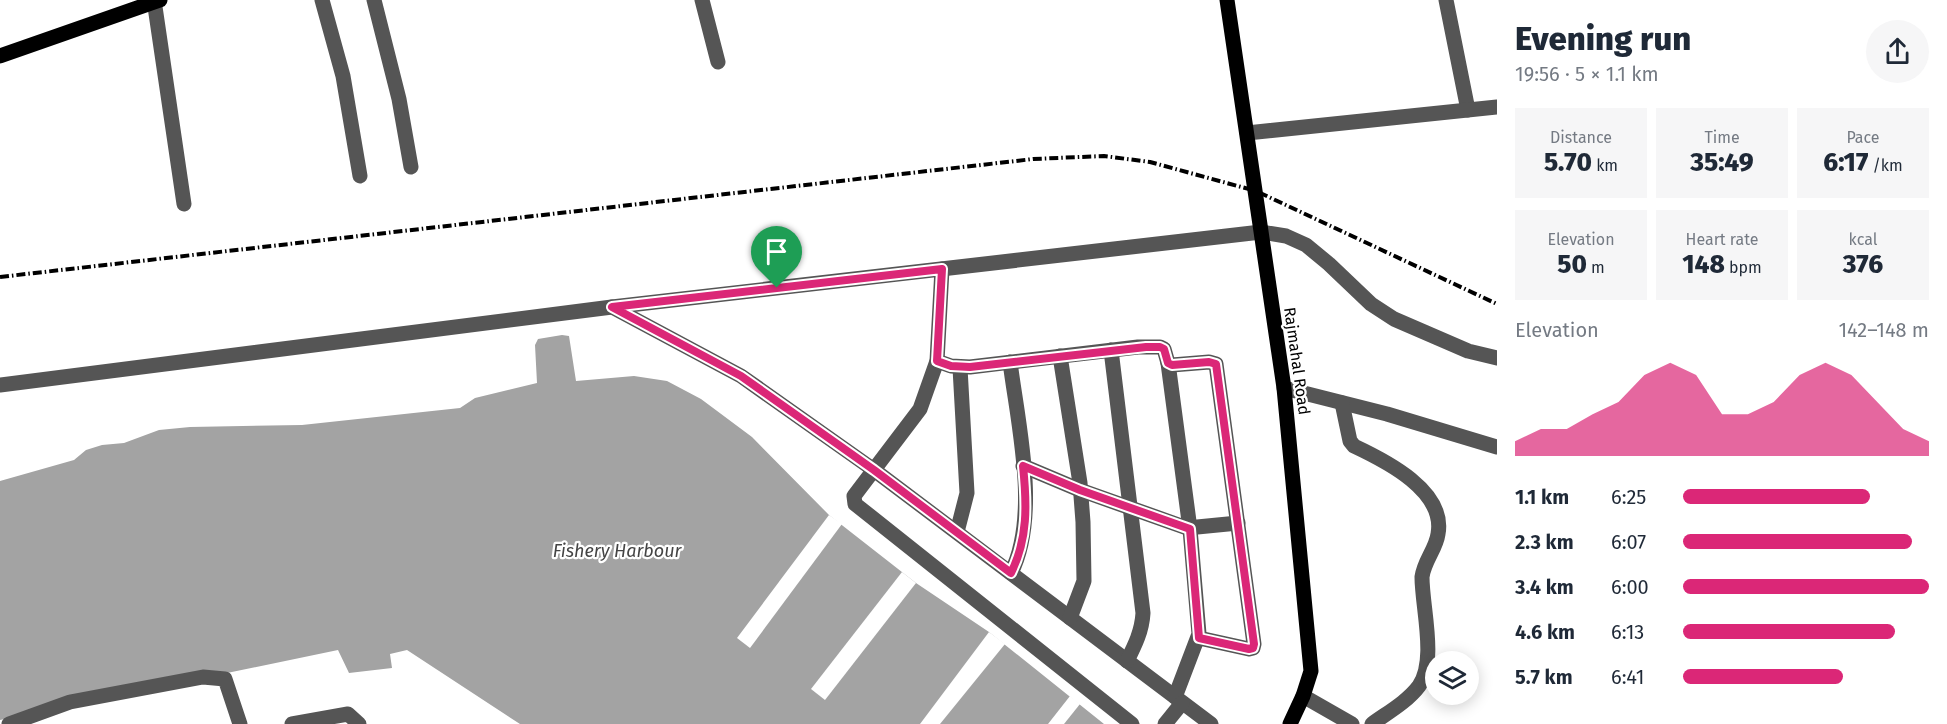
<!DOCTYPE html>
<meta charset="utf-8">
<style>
body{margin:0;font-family:"Fira Sans",sans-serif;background:#f6f6f7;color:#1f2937;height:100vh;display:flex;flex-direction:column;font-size:22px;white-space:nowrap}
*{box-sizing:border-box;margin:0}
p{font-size:20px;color:#747a83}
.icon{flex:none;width:33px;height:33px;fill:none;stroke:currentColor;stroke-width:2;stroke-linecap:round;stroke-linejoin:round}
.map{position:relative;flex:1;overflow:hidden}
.drawer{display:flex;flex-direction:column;background:#fff;width:450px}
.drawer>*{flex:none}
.tools{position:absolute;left:1425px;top:651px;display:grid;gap:12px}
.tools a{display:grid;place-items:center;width:54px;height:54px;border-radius:50%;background:#fff;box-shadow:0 3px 15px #0003;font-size:30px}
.pin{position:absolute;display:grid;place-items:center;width:51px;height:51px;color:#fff;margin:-62px -26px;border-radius:50% 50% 50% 0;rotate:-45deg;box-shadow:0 0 6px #0007}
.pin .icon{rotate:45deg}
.round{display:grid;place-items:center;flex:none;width:63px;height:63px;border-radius:32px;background:#f6f6f7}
.head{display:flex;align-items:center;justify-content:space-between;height:102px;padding:0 18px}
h1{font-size:33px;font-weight:800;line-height:45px}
.figures{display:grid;grid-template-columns:repeat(3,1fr);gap:9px;height:102px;padding:6px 18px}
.figures div{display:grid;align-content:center;border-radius:0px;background:#f6f6f7;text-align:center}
.figures b{font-size:26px;font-weight:800}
.figures small{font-size:16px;font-weight:400}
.figures p{font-size:16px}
.chart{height:168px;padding:12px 18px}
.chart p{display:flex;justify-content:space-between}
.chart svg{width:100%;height:108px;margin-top:6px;fill:#db2777;opacity:.7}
ul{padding:0 18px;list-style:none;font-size:20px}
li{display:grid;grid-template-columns:96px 72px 1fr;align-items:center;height:45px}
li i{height:15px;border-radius:8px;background:#db2777}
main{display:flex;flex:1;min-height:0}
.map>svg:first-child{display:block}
.water{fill:#a3a3a3}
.pier{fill:#fff}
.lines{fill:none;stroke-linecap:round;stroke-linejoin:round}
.minor{stroke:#555;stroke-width:15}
.major{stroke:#000;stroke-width:15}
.rail{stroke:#000;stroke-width:4;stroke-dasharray:9 3 1.5 3;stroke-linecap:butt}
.route-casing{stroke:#fff;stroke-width:12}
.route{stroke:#db2777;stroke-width:8}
.labels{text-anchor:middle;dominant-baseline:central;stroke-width:4.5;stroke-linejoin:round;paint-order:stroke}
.street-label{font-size:16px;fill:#000;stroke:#fff}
.water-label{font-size:18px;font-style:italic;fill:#444;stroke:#fff}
</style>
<main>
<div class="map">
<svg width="1497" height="724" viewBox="0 0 1497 724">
<rect width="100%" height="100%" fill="#fff"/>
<polygon class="water" points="562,335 569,336 576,381 634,376 667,381 701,399 752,437 829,515 916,583 989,632 1104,724 520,724 407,650 390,654 392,668 349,673 338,650 0,720 0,481 74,460 86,450 102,445 124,443 159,430 190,427 302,425 460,408 475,398 537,383 535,345 538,339"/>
<g class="pier">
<polygon points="829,515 842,524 750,648 737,638"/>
<polygon points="902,572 916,583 825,700 811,689"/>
<polygon points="989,632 1005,644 940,724 920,724"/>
<polygon points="1070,696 1080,704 1064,724 1048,724"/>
</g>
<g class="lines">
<g class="minor">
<polyline points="154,0 184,204"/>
<polyline points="322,0 343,76 360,176"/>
<polyline points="374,0 399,99 411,167"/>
<polyline points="702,0 718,62"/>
<polyline points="1446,0 1468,110"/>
<polyline points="1247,133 1497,107"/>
<polyline points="942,269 937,361 920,409 854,496 855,504 1132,724"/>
<polyline points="612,307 741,376 874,470 1211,724"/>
<path d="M1111 350 1143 613C1142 631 1135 645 1127 661"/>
<polyline points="1060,356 1080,483 1083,522 1084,581 1070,618"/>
<polyline points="937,361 951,366 970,367 1138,347 1160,347 1164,349 1168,363 1172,365 1209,362 1216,364 1254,644 1253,648 1249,649 1199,638"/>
<path d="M1010 362C1018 425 1040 515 1011 573"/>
<polyline points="1168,363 1190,529 1199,634 1175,697"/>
<polyline points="0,385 612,307 1261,232 1286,236 1306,245 1329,264 1371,304 1394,319 1468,351 1497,358"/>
<polyline points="1284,388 1387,414 1497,447"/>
<path d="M1342 403 1350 441 1354 446C1386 461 1446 491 1438 534 1436 549 1424 561 1422 577 1422 608 1437 660 1419 686 1407 702 1387 713 1372 724"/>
<polyline points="1023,466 1080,490 1187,528 1238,523"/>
<polyline points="957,532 967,493 960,368"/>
<polyline points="1303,696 1352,724"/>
<polyline points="9,724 70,702 203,677 225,679 240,724"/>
<polyline points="292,724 348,714 359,724"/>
<polyline points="1165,724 1182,703"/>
</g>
<g class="major">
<polyline points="1227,0 1284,388 1311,671 1303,696 1290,724"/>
<polyline points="0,56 160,0"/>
</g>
<polyline class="rail" points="0,277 1033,159 1104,156 1150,162 1256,191 1497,304"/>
</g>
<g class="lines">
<defs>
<path id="route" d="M942 269 937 361 951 366 970 367 1146 347H1160L1164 349 1168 363 1172 365 1209 362 1216 364 1254 644 1253 648 1249 649 1199 638 1190 529 1080 490 1023 466C1027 504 1028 539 1011 573L874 470 741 376 612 307Z"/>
</defs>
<use href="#route" class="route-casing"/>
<use href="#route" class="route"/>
</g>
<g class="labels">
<g class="street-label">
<text transform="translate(1297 361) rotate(82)">Rajmahal Road</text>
</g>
<g class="water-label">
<text x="617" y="551">Fishery Harbour</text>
</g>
</g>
</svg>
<div class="tools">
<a><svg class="icon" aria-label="layers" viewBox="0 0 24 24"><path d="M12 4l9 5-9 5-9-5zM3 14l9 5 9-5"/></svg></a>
</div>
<div class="pin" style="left:777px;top:288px;background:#1e9e55"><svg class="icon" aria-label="arrive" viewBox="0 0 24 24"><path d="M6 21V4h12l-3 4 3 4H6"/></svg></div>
</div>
<section class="drawer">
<div class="head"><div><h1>Evening run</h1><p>19:56 · 5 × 1.1 km</p></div><a class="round"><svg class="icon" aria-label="share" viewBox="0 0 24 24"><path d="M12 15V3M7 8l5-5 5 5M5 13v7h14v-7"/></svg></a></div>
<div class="figures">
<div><p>Distance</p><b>5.70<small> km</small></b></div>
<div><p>Time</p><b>35:49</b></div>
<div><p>Pace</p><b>6:17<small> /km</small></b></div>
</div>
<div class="figures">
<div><p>Elevation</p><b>50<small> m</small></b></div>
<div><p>Heart rate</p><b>148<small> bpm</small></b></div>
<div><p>kcal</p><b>376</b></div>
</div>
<div class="chart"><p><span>Elevation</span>142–148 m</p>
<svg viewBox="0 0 160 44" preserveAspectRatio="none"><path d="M0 44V38L10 33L20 33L30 27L40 22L50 11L60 6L70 11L80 27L90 27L100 22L110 11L120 6L130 11L140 22L150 33L160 38V44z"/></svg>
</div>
<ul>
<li><b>1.1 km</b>6:25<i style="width:76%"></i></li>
<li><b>2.3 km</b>6:07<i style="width:93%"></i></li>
<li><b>3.4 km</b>6:00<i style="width:100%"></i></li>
<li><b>4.6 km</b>6:13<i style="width:86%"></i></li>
<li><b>5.7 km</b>6:41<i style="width:65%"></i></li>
</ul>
</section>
</main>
